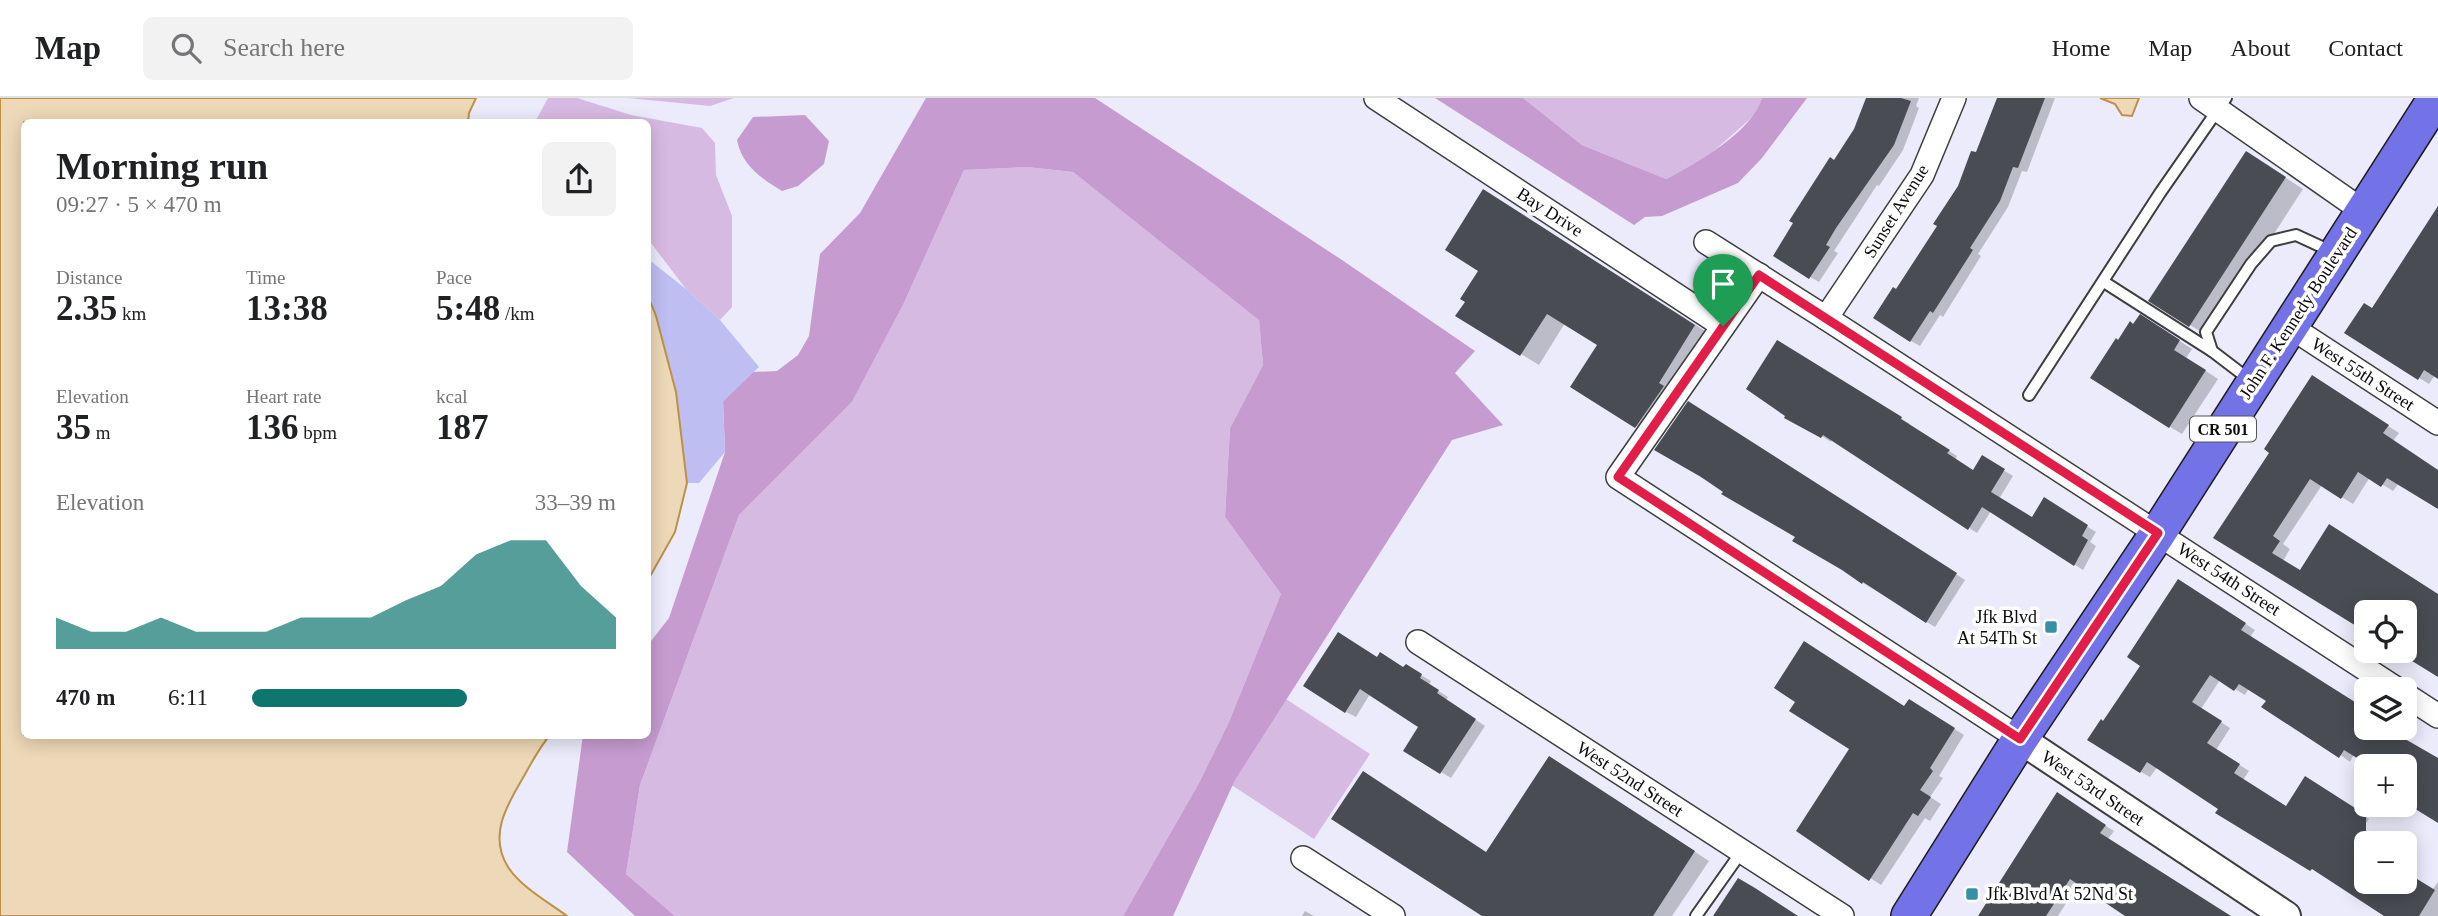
<!DOCTYPE html>
<meta charset="utf-8">
<style>
body{margin:0;font-family:Georgia,serif;background:#f2f2f2;color:#202124;height:100vh;display:flex;flex-direction:column;font-size:26px;white-space:nowrap}
*{box-sizing:border-box;margin:0}
p{font-size:23px;color:#757577}
.icon{flex:none;width:38px;height:38px;fill:none;stroke:currentColor;stroke-width:2;stroke-linecap:round;stroke-linejoin:round}
.map{position:relative;flex:1;overflow:hidden}
.side{position:absolute;left:21px;top:21px;width:630px;height:620px;display:flex;flex-direction:column;background:#fff;border-radius:10px;box-shadow:0 4px 18px #0003}
.side>*{flex:none}
.fabs{position:absolute;left:2354px;top:502px;display:grid;gap:14px}
.fabs a{display:grid;place-items:center;width:63px;height:63px;border-radius:10px;background:#fff;box-shadow:0 4px 18px #0003;font-size:35px}
.pin{position:absolute;display:grid;place-items:center;width:60px;height:60px;color:#fff;margin:-72px -30px;border-radius:50% 50% 50% 0;rotate:-45deg;box-shadow:0 0 7px #0007}
.pin .icon{rotate:45deg}
.round{display:grid;place-items:center;flex:none;width:74px;height:74px;border-radius:10px;background:#f2f2f2}
.headline{display:flex;align-items:center;justify-content:space-between;height:119px;padding:0 35px}
h1{font-size:38px;font-weight:600;line-height:52px}
.metrics{display:grid;grid-template-columns:repeat(3,1fr);gap:10px;height:119px;padding:7px 35px}
.metrics div{display:grid;align-content:center}
.metrics b{font-size:35px;font-weight:600}
.metrics small{font-size:19px;font-weight:400}
.metrics p{font-size:19px}
.chart{height:196px;padding:14px 35px}
.chart p{display:flex;justify-content:space-between}
.chart svg{width:100%;height:126px;margin-top:7px;fill:#0f766e;opacity:.7}
ul{padding:0 35px;list-style:none;font-size:23px}
li{display:grid;grid-template-columns:112px 84px 1fr;align-items:center;height:52px}
li i{height:18px;border-radius:9px;background:#0f766e}
header{display:flex;align-items:center;gap:42px;box-sizing:border-box;height:98px;padding:0 35px;background:#fff;border-bottom:2px solid #e0e0e0}
header strong{font-size:33px}
nav{display:flex;gap:38px;margin-inline-start:auto;font-size:24px}
.search{width:490px;height:63px;background:#f2f2f2;display:flex;align-items:center;gap:18px;box-sizing:border-box;padding:0 24px;border-radius:10px;color:#757577;font-size:26px}
.map>svg:first-child{display:block}
.green{fill:#d7bae2}
.forest{fill:#c69cd0}
.sand{fill:#bfbef2}
.water{fill:#edd8b7;stroke:#ba9248;stroke-width:2}
.shadow{fill:#0003}
.building{fill:#494c52}
.lines{fill:none;stroke-linecap:round;stroke-linejoin:round}
.service-casing{stroke:#3e3e3e;stroke-width:14}
.minor-casing{stroke:#3e3e3e;stroke-width:26}
.tertiary-casing{stroke:#3e3e3e;stroke-width:32}
.primary-casing{stroke:#1c1c1c;stroke-width:38}
.service{stroke:#fff;stroke-width:10}
.minor{stroke:#fff;stroke-width:23}
.tertiary{stroke:#fff;stroke-width:28}
.primary{stroke:#7372e6;stroke-width:35}
.route-casing{stroke:#fff;stroke-width:14}
.route{stroke:#e11d48;stroke-width:9}
.poi-dot{fill:#3691a7;stroke:#fff;stroke-width:2.5}
.labels{text-anchor:middle;dominant-baseline:central;stroke-width:7;stroke-linejoin:round;paint-order:stroke}
.shield{fill:#fff;stroke:#545454;stroke-width:2}
.shield-label{font-size:16px;font-weight:bold;fill:#0b0b0b}
.street-label{font-size:18px;fill:#0b0b0b;stroke:#fff}
.poi-label{font-size:18px;fill:#0b0b0b;stroke:#fff;text-anchor:end}
</style>
<header>
<strong>Map</strong>
<div class="search"><svg class="icon" aria-label="search" viewBox="0 0 24 24"><circle cx="10" cy="10" r="6"/><path d="M15 15l6 6"/></svg>Search here</div>
<nav><a>Home</a><a>Map</a><a>About</a><a>Contact</a></nav>
</header>
<div class="map">
<svg width="2438" height="818" viewBox="0 0 2438 818">
<rect width="100%" height="100%" fill="#ecebfc"/>
<g class="green">
<polygon points="548,0 577,0 631,17 702,30 715,45 716,77 732,118 732,209 720,222 686,191 648,141 648,24 535,24"/>
<polygon points="628,0 734,0 710,8"/>
<polygon points="1523,0 1762,0 1758,14 1706,60 1666,81 1582,47"/>
<polygon points="1027,69 1073,74 1259,221 1263,267 1230,330 1225,419 1281,496 1228,626 1199,685 1123,818 675,818 626,776 640,687 739,417 852,304 903,207 964,72"/>
<polygon points="1286,601 1370,656 1314,741 1230,686"/>
</g>
<g class="forest">
<polygon points="926,0 1095,0 1342,162 1475,253 1455,275 1503,327 1452,342 1235,682 1173,818 1123,818 1199,685 1228,626 1281,496 1225,419 1230,330 1263,267 1259,222 1073,74 1027,69 964,72 903,207 852,304 739,417 640,687 626,776 675,818 635,818 567,754 583,637 648,637 648,547 669,520 725,354 723,303 753,274 777,273 798,257 809,238 820,156 860,115"/>
<path d="M1435 0H1523L1582 47 1666 81C1696 66 1753 33 1762 0H1807L1762 60 1738 85 1662 118 1645 119 1634 127Z"/>
<path d="M805 17 829 43 824 66 798 88 782 93C761 80 742 68 737 42L753 19Z"/>
</g>
<polygon class="sand" points="648,161 686,191 720,222 759,269 723,303 725,354 699,385 687,385 676,294 656,218 648,198"/>
<g class="water">
<path d="M0 0H476L469 15 468 24H24V637H550C539 650 532 664 524 678 507 707 488 737 508 769 521 789 548 804 567 818H0Z"/>
<polygon points="2100,0 2139,0 2132,18 2122,17 2115,6"/>
<polygon points="648,198 656,218 676,294 687,385 675,434 648,482"/>
</g>
<g class="shadow">
<polygon points="1868,0 1919,0 1916,8 1919,10 1903,52 1879,88 1877,87 1834,153 1838,155 1819,184 1810,179 1834,64 1856,32"/>
<polygon points="1998,0 2055,0 2027,74 2022,73 2008,109 1978,156 1981,158 1943,219 1940,217 1920,248 1911,243 1897,193 1940,128 1977,57"/>
<polygon points="2264,66 2303,91 2208,238 2190,227"/>
<polygon points="1502,104 1713,238 1654,339 1636,328 1599,246 1565,225 1539,267 1521,256 1467,203 1480,173"/>
<polygon points="2438,111 2438,279 2435,277 2429,286 2347,235 2373,212"/>
<polygon points="2153,226 2192,251 2186,260 2218,281 2182,336 2170,329 2119,244 2134,228"/>
<polygon points="1778,244 1910,326 1909,327 1957,358 1955,362 1974,374 1983,360 2013,378 1999,401 2032,421 2044,402 2096,434 2090,444 2096,448 2083,472 1991,413 1977,435 1832,341 1831,344 1812,332 1810,334 1802,329"/>
<polygon points="2323,286 2399,335 2393,343 2438,372 2438,409 2399,385 2393,393 2370,379 2353,406 2322,387 2283,446 2290,451 2283,463 2301,474 2438,497 2438,577 2399,553 2404,553 2404,514 2366,514 2366,533 2216,439"/>
<polygon points="1698,310 1965,482 1935,529 1863,485 1797,438"/>
<polygon points="2188,489 2255,532 2250,539 2302,570 2366,613 2366,630 2383,630 2438,660 2438,723 2404,668 2373,668 2354,656 2350,664 2249,590 2245,597 2220,582 2201,611 2230,630 2216,652 2249,673 2243,682 2287,710 2315,686 2369,721 2360,734 2378,746 2366,746 2366,784 2404,784 2404,763 2417,771 2412,779 2432,792 2438,784 2438,818 2387,818 2158,668 2150,679 2141,674 2104,625 2142,567"/>
<polygon points="1378,561 1416,574 1431,583 1429,587 1448,599 1446,602 1485,628 1451,680 1405,653 1421,628 1370,596 1356,619 1346,614"/>
<polygon points="1920,609 1964,637 1939,678 1943,680 1930,699 1941,706 1930,723 1925,720 1881,787 1798,733 1905,610"/>
<polygon points="1564,668 1709,763 1672,818 1487,818 1487,756"/>
<polygon points="2066,702 2114,733 2108,741 2226,818 2129,818 2079,785 2058,818 1981,818"/>
<polygon points="1305,813 1314,818 1302,818"/>
</g>
<g class="building">
<polygon points="1866,0 1901,0 1911,3 1894,47 1836,130 1826,147 1830,149 1809,181 1773,158 1793,125 1789,123 1830,59 1834,62 1854,31"/>
<polygon points="1997,0 2045,0 2018,70 2013,69 2000,103 1970,150 1973,152 1933,215 1930,213 1910,244 1873,220 1893,189 1896,191 1937,128 1933,126 1958,88 1971,53 1976,54"/>
<polygon points="2246,53 2286,79 2189,229 2148,203"/>
<polygon points="1483,91 1695,227 1659,285 1664,288 1635,330 1570,289 1597,247 1547,216 1520,258 1455,218 1465,204 1460,201 1478,173 1445,152"/>
<polygon points="2438,108 2438,281 2424,272 2418,282 2344,235 2364,205 2372,210"/>
<polygon points="2140,216 2180,242 2174,252 2206,272 2169,330 2090,280 2116,240 2118,242 2130,223 2133,226"/>
<polygon points="1777,242 1902,319 1901,321 1950,352 1947,355 1973,372 1982,357 2005,371 1991,394 2032,419 2044,399 2088,427 2082,438 2088,442 2074,468 1982,409 1968,432 1823,337 1821,340 1784,320 1785,318 1746,291"/>
<polygon points="2312,277 2389,327 2383,335 2438,372 2438,411 2387,380 2381,389 2358,374 2341,401 2310,381 2273,438 2280,443 2272,455 2300,472 2329,426 2438,496 2438,579 2404,558 2404,514 2366,514 2366,534 2213,440 2269,355 2264,351"/>
<polygon points="1688,303 1957,475 1926,525 1863,484 1862,486 1842,472 1792,443 1795,439 1721,396 1723,394 1701,379 1654,352"/>
<polygon points="2178,481 2246,525 2241,532 2366,611 2366,630 2386,630 2438,660 2438,725 2404,704 2404,668 2370,668 2344,652 2339,660 2261,609 2266,603 2239,586 2234,593 2210,577 2192,604 2222,623 2207,645 2240,666 2234,675 2286,708 2305,678 2366,717 2366,784 2404,784 2404,773 2435,792 2419,818 2384,818 2312,771 2310,773 2215,715 2218,711 2147,664 2140,675 2087,642 2101,621 2103,623 2140,568 2127,559"/>
<polygon points="1338,534 1377,559 1380,554 1403,569 1406,566 1422,576 1420,580 1439,592 1437,595 1476,621 1440,676 1403,653 1418,629 1372,599 1360,591 1345,615 1303,588"/>
<polygon points="1804,543 1904,608 1909,601 1955,630 1930,670 1933,673 1920,692 1931,699 1918,718 1913,715 1869,783 1796,733 1849,651 1789,613 1795,604 1774,590"/>
<polygon points="1549,658 1695,753 1653,818 1482,818 1331,721 1363,673 1486,754"/>
<polygon points="2057,694 2106,727 2100,735 2231,818 2125,818 2070,781 2046,818 1978,818"/>
<polygon points="1738,780 1755,790 1798,818 1713,818"/>
</g>
<g class="lines">
<defs>
<g id="service">
<polyline points="2104,184 2212,253"/>
<polyline points="2250,282 2212,253 2206,234 2251,166 2271,143 2296,137 2333,154"/>
<polyline points="2029,297 2160,95 2226,0"/>
<polyline points="1696,818 1742,753"/>
</g>
<g id="minor">
<polyline points="1376,0 1723,228"/>
<polyline points="2201,0 2363,113"/>
<polyline points="1706,144 1826,220 2398,592"/>
<polyline points="1759,177 1618,379 2020,641"/>
<polyline points="1826,220 1922,77 1954,0"/>
<polyline points="2289,228 2438,325"/>
<polyline points="1418,544 1842,818"/>
<polyline points="2404,596 2438,618"/>
<polyline points="1303,760 1393,818"/>
</g>
<polyline id="tertiary" points="2020,641 2286,818"/>
<polyline id="primary" points="1909,818 2020,641 2158,435 2436,0"/>
</defs>
<use href="#service" class="service-casing"/>
<use href="#minor" class="minor-casing"/>
<use href="#tertiary" class="tertiary-casing"/>
<use href="#primary" class="primary-casing"/>
<use href="#service" class="service"/>
<use href="#minor" class="minor"/>
<use href="#tertiary" class="tertiary"/>
<use href="#primary" class="primary"/>
</g>
<g class="lines">
<defs>
<polygon id="route" points="1759,177 2158,435 2020,641 1618,379"/>
</defs>
<use href="#route" class="route-casing"/>
<use href="#route" class="route"/>
</g>
<g class="poi-dot">
<rect x="2044" y="522" width="14" height="14" rx="3.5"/>
<rect x="1965" y="789" width="14" height="14" rx="3.5"/>
</g>
<g class="labels">
<rect class="shield" x="2190" y="318.5" width="66" height="25" rx="5"/>
<g class="shield-label">
<text x="2223" y="331">CR 501</text>
</g>
<g class="street-label">
<text transform="translate(1896 113) rotate(-58)">Sunset Avenue</text>
<text transform="translate(1550 114) rotate(33)">Bay Drive</text>
<text transform="translate(2298 215) rotate(-57)">John F. Kennedy Boulevard</text>
<text transform="translate(2363 276) rotate(33)">West 55th Street</text>
<text transform="translate(2229 481) rotate(33)">West 54th Street</text>
<text transform="translate(1630 681) rotate(33)">West 52nd Street</text>
<text transform="translate(2093 690) rotate(34)">West 53rd Street</text>
</g>
<g class="poi-label">
<text x="2037" y="519">Jfk Blvd<tspan x="2037" dy="21">At 54Th St</tspan></text>
<text x="1986" y="796" text-anchor="start">Jfk Blvd At 52Nd St</text>
</g>
</g>
</svg>
<div class="fabs">
<a><svg class="icon" aria-label="locate" viewBox="0 0 24 24"><circle cx="12" cy="12" r="6"/><path d="M12 2v4M12 18v4M2 12h4M18 12h4"/></svg></a>
<a><svg class="icon" aria-label="layers" viewBox="0 0 24 24"><path d="M12 4l9 5-9 5-9-5zM3 14l9 5 9-5"/></svg></a>
<a>+</a>
<a>−</a>
</div>
<div class="pin" style="left:1723px;top:228px;background:#1e9e55"><svg class="icon" aria-label="arrive" viewBox="0 0 24 24"><path d="M6 21V4h12l-3 4 3 4H6"/></svg></div>
<section class="side">
<div class="headline"><div><h1>Morning run</h1><p>09:27 · 5 × 470 m</p></div><a class="round"><svg class="icon" aria-label="share" viewBox="0 0 24 24"><path d="M12 15V3M7 8l5-5 5 5M5 13v7h14v-7"/></svg></a></div>
<div class="metrics">
<div><p>Distance</p><b>2.35<small> km</small></b></div>
<div><p>Time</p><b>13:38</b></div>
<div><p>Pace</p><b>5:48<small> /km</small></b></div>
</div>
<div class="metrics">
<div><p>Elevation</p><b>35<small> m</small></b></div>
<div><p>Heart rate</p><b>136<small> bpm</small></b></div>
<div><p>kcal</p><b>187</b></div>
</div>
<div class="chart"><p><span>Elevation</span>33–39 m</p>
<svg viewBox="0 0 160 44" preserveAspectRatio="none"><path d="M0 44V33L10 38L20 38L30 33L40 38L50 38L60 38L70 33L80 33L90 33L100 27L110 22L120 11L130 6L140 6L150 22L160 33V44z"/></svg>
</div>
<ul>
<li><b>470 m</b>6:11<i style="width:59%"></i></li>
</ul>
</section>
</div>
